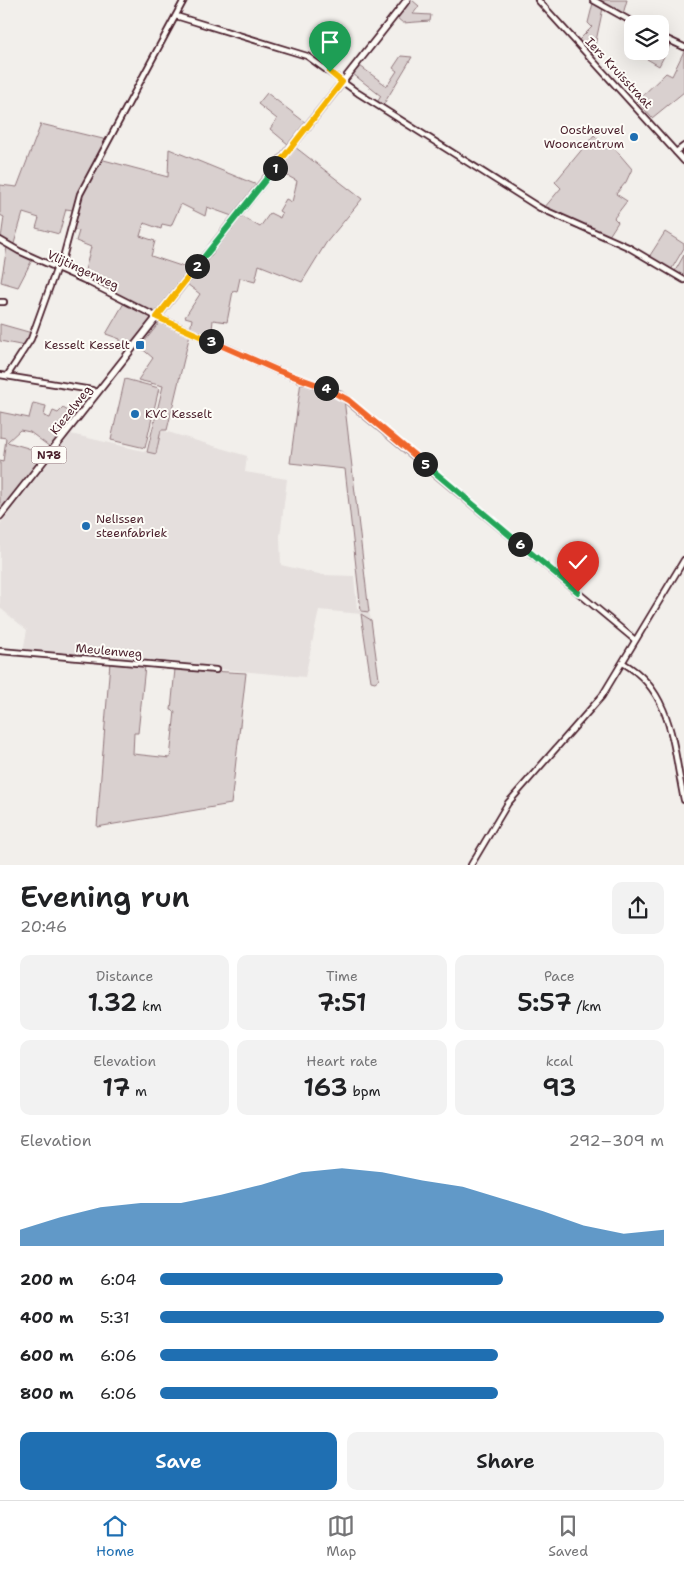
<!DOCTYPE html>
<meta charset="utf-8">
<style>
body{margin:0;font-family:"Shantell Sans",sans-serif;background:#f2f2f2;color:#202124;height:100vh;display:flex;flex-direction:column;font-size:19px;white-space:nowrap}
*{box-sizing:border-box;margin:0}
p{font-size:16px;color:#757577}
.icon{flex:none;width:28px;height:28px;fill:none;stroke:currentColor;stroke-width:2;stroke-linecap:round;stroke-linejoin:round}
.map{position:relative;height:865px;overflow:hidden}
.panel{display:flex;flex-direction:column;background:#fff;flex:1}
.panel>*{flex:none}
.tools{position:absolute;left:624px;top:15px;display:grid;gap:10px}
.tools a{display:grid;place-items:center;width:45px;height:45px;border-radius:10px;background:#fff;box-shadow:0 5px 20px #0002;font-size:25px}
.pin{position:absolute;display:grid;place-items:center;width:42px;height:42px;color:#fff;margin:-51px -21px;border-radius:50% 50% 50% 0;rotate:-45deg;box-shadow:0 0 5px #0007}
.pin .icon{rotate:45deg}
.km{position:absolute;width:25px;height:25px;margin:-12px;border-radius:50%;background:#222;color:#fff;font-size:14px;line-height:25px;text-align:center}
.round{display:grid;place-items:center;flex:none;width:52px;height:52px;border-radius:10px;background:#f2f2f2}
.summary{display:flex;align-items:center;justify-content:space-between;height:85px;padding:0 20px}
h1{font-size:28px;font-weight:600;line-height:38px}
.figures{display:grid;grid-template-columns:repeat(3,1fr);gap:8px;height:85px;padding:5px 20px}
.figures div{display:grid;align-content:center;border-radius:10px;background:#f2f2f2;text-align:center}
.figures b{font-size:25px;font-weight:600}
.figures small{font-size:14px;font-weight:400}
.figures p{font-size:14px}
.chart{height:140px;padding:10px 20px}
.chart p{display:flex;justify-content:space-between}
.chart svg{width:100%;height:90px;margin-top:5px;fill:#1f6fb2;opacity:.7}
.button{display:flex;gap:10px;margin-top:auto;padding:10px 20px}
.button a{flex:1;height:58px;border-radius:10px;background:#1f6fb2;color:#fff;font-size:20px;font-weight:600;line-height:58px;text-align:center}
.button a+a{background:#f2f2f2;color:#202124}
ul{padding:0 20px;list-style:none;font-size:16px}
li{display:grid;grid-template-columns:80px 60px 1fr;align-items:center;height:38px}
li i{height:12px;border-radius:6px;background:#1f6fb2}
.tab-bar{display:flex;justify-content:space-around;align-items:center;height:70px;border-top:1px solid #e0e0e0;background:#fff;font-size:14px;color:#757577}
.tab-bar a{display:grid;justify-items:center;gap:2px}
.tab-bar .on{color:#1f6fb2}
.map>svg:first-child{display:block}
.built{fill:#e5dfdd}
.green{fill:#d9d0cf;stroke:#92787d}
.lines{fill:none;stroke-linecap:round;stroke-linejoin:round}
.minor-casing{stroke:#4a1f2b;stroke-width:8}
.major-casing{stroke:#4a1f2b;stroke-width:9}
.minor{stroke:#fdfcf7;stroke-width:4.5}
.major{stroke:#fdfcf7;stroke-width:5.5}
.split-1-casing{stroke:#fff;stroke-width:10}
.split-2-casing{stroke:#fff;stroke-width:10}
.split-3-casing{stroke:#fff;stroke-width:10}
.split-4-casing{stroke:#fff;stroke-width:10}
.split-5-casing{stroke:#fff;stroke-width:10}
.split-6-casing{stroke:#fff;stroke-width:10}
.split-7-casing{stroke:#fff;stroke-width:10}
.split-1{stroke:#f5b400;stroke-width:6}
.split-2{stroke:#22a559;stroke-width:6}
.split-3{stroke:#f5b400;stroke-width:6}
.split-4{stroke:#f0652b;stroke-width:6}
.split-5{stroke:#f0652b;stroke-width:6}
.split-6{stroke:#22a559;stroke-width:6}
.split-7{stroke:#22a559;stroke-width:6}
.poi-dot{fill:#1f6fb2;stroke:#fdfcf7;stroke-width:2}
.labels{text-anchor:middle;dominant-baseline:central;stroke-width:4;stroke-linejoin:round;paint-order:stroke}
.shield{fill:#fdfcf7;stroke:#806168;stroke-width:1}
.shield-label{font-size:11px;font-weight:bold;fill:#4a1f2b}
.street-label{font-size:12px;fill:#4a1f2b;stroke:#fdfcf7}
.poi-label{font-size:12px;fill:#4a1f2b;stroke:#fdfcf7;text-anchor:end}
</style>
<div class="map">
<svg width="684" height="865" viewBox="0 0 684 865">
<rect width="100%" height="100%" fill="#f2efeb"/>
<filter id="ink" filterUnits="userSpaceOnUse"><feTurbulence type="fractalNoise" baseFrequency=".02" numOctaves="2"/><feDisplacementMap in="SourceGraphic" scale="10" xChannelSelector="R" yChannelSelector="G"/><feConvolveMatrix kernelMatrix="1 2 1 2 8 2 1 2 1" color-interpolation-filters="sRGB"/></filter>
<g filter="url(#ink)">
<polygon class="built" points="161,430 247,456 245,472 287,479 280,537 281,565 323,575 354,576 357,609 369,612 371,620 361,614 319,610 305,677 23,651 27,630 0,608 0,524 71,434 156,454"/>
<g class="green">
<polygon points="412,0 419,6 413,14 431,15 430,21 403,23 397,18"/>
<polygon points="597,0 627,0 623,14"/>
<polygon points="593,3 603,8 593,55 579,40 592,27 588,23"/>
<polygon points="660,38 671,43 659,66 647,59 651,51 660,51"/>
<polygon points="684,51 684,92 652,118 637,101 666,73 672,76"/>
<polygon points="401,56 412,57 382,107 376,104 381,96 353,74 360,66 387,86 397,71 393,68"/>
<polygon points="267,93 306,123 289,145 270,129 277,119 258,104"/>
<polygon points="41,124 107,140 73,210 66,209 59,234 36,228 39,218 23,213 13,247 1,238 4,217 0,215 0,185 17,187"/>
<polygon points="594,135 605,146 609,142 632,169 626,182 616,194 627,201 614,218 618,222 609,236 544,208 561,188 555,182"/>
<polygon points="295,147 362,199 326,243 302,282 259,265 255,282 240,278 237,292 233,291 227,322 213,320 211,340 190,331 192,319 185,317 200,294 187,284 241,216 260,227 270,213 280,218 282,213 279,211 286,199 292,202 297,181 277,170"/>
<polygon points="169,149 257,185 232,216 207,207 205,216 181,204 171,226 162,224 161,229 144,223 140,236 155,241 151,256 190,269 156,313 83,278 91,247 76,241 79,231 71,229 80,197 100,159 168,177"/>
<polygon points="665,232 684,244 684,248 671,270 649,257"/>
<polygon points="7,247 32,260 18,287 1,282"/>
<polygon points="684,255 684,279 674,273"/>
<polygon points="124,303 151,316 151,319 128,349 120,347 120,339 106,334"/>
<polygon points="160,322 190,334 167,430 161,430 156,454 147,452 163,386 138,380 153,358 140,347"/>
<polygon points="0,324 32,333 25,346 0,341"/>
<polygon points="125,379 159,388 145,448 111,440"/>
<polygon points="301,381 331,392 344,399 369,612 361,611 345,469 290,463"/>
<polygon points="33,403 46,406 44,416 50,418 53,411 58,413 63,408 75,415 50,447 30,432 20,430 7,442 28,448 43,456 0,511 0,461 3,462 6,438 0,437 0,412 29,418"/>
<polygon points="361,614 371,620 379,679 375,682 371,681"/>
<polygon points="110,662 145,666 138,733 134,733 133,754 170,758 175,711 171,710 175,669 246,673 231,804 97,827"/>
</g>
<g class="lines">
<defs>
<g id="minor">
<polyline points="538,0 684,161"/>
<polyline points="593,0 636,24"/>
<polyline points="176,16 307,56 358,93 540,208 628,247 684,280"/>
<polyline points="660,36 684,47"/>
<polyline points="676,152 684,146"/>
<polyline points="0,240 19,251 84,280 157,317 279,371 338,393 635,640"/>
<polyline points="60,269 80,194 184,0"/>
<polyline points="0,302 4,302"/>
<polyline points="0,375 92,390 97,393"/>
<polyline points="7,376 31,339 57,267"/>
<polyline points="0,651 216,670"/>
<path d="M623 663C673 691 673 749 684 800"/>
<polyline points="471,865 508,803 602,696 684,560"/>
</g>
<polyline id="major" points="0,516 407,0"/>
</defs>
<use href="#minor" class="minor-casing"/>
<use href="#major" class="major-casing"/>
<use href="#minor" class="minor"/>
<use href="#major" class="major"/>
</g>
</g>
<g class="lines" filter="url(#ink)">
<defs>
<polyline id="split-1" points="275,168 342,82 330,72"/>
<polyline id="split-2" points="197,266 275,168"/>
<polyline id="split-3" points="197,266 157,317 211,341"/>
<polyline id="split-4" points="211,341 279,371 326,388"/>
<polyline id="split-5" points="326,388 348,400 425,464"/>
<polyline id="split-6" points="425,464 520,544"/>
<polyline id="split-7" points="520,544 578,592"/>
</defs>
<use href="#split-1" class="split-1-casing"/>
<use href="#split-2" class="split-2-casing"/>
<use href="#split-3" class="split-3-casing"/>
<use href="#split-4" class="split-4-casing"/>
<use href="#split-5" class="split-5-casing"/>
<use href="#split-6" class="split-6-casing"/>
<use href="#split-7" class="split-7-casing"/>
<use href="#split-1" class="split-1"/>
<use href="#split-2" class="split-2"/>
<use href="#split-3" class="split-3"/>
<use href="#split-4" class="split-4"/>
<use href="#split-5" class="split-5"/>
<use href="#split-6" class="split-6"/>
<use href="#split-7" class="split-7"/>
</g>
<g class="poi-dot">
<circle cx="634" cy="137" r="5"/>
<rect x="135" y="340" width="10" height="10" rx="2.5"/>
<circle cx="135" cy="414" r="5"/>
<circle cx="86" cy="526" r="5"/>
</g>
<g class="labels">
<rect class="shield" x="31.5" y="446.5" width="35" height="17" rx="4"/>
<g class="shield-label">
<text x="49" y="455">N78</text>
</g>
<g class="street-label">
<text transform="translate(619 73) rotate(47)">Iers Kruisstraat</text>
<text transform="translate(83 270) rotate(25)">Vlijtingerweg</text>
<text transform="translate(71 410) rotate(-52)">Kiezelweg</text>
<text transform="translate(109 651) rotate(5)">Meulenweg</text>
</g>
<g class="poi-label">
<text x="624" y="130">Oostheuvel<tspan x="624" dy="14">Wooncentrum</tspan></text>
<text x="130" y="345">Kesselt Kesselt</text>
<text x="145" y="414" text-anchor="start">KVC Kesselt</text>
<text x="96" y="519" text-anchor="start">Nelissen<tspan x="96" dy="14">steenfabriek</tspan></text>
</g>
</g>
</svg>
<div class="tools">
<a><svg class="icon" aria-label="layers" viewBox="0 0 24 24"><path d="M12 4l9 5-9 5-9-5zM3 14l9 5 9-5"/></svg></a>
</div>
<div class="pin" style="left:330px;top:72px;background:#1e9e55"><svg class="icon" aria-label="arrive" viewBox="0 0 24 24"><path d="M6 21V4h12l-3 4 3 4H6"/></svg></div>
<div class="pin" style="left:578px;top:592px;background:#d93025"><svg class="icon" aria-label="check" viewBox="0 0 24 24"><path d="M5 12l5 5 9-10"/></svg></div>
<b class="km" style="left:275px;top:168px">1</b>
<b class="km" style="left:197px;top:266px">2</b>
<b class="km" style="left:211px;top:341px">3</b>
<b class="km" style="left:326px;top:388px">4</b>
<b class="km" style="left:425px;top:464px">5</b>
<b class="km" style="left:520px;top:544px">6</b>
</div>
<section class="panel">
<div class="summary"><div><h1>Evening run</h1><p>20:46</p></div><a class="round"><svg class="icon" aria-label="share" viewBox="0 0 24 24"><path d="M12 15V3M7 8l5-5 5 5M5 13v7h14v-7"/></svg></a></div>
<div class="figures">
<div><p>Distance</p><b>1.32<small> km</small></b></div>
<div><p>Time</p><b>7:51</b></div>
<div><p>Pace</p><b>5:57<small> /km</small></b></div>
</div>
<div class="figures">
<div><p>Elevation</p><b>17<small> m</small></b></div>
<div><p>Heart rate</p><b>163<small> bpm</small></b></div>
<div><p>kcal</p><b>93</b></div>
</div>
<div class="chart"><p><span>Elevation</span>292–309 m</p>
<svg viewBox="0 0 160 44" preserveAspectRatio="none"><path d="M0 44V36L10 30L20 25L30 23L40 23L50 19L60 14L70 8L80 6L90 8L100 12L110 15L120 21L130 27L140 34L150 38L160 36V44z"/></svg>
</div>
<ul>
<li><b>200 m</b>6:04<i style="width:68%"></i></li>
<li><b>400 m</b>5:31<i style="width:100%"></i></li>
<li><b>600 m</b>6:06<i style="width:67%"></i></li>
<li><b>800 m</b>6:06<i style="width:67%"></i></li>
</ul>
<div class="button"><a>Save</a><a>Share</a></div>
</section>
<nav class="tab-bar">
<a class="on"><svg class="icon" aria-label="home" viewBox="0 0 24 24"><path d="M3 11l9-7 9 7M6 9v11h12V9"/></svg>Home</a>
<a><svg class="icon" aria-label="map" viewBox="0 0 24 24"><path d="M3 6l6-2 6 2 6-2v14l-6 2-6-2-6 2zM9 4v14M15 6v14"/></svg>Map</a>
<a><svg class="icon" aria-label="saved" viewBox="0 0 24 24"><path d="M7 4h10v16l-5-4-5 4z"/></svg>Saved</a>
</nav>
